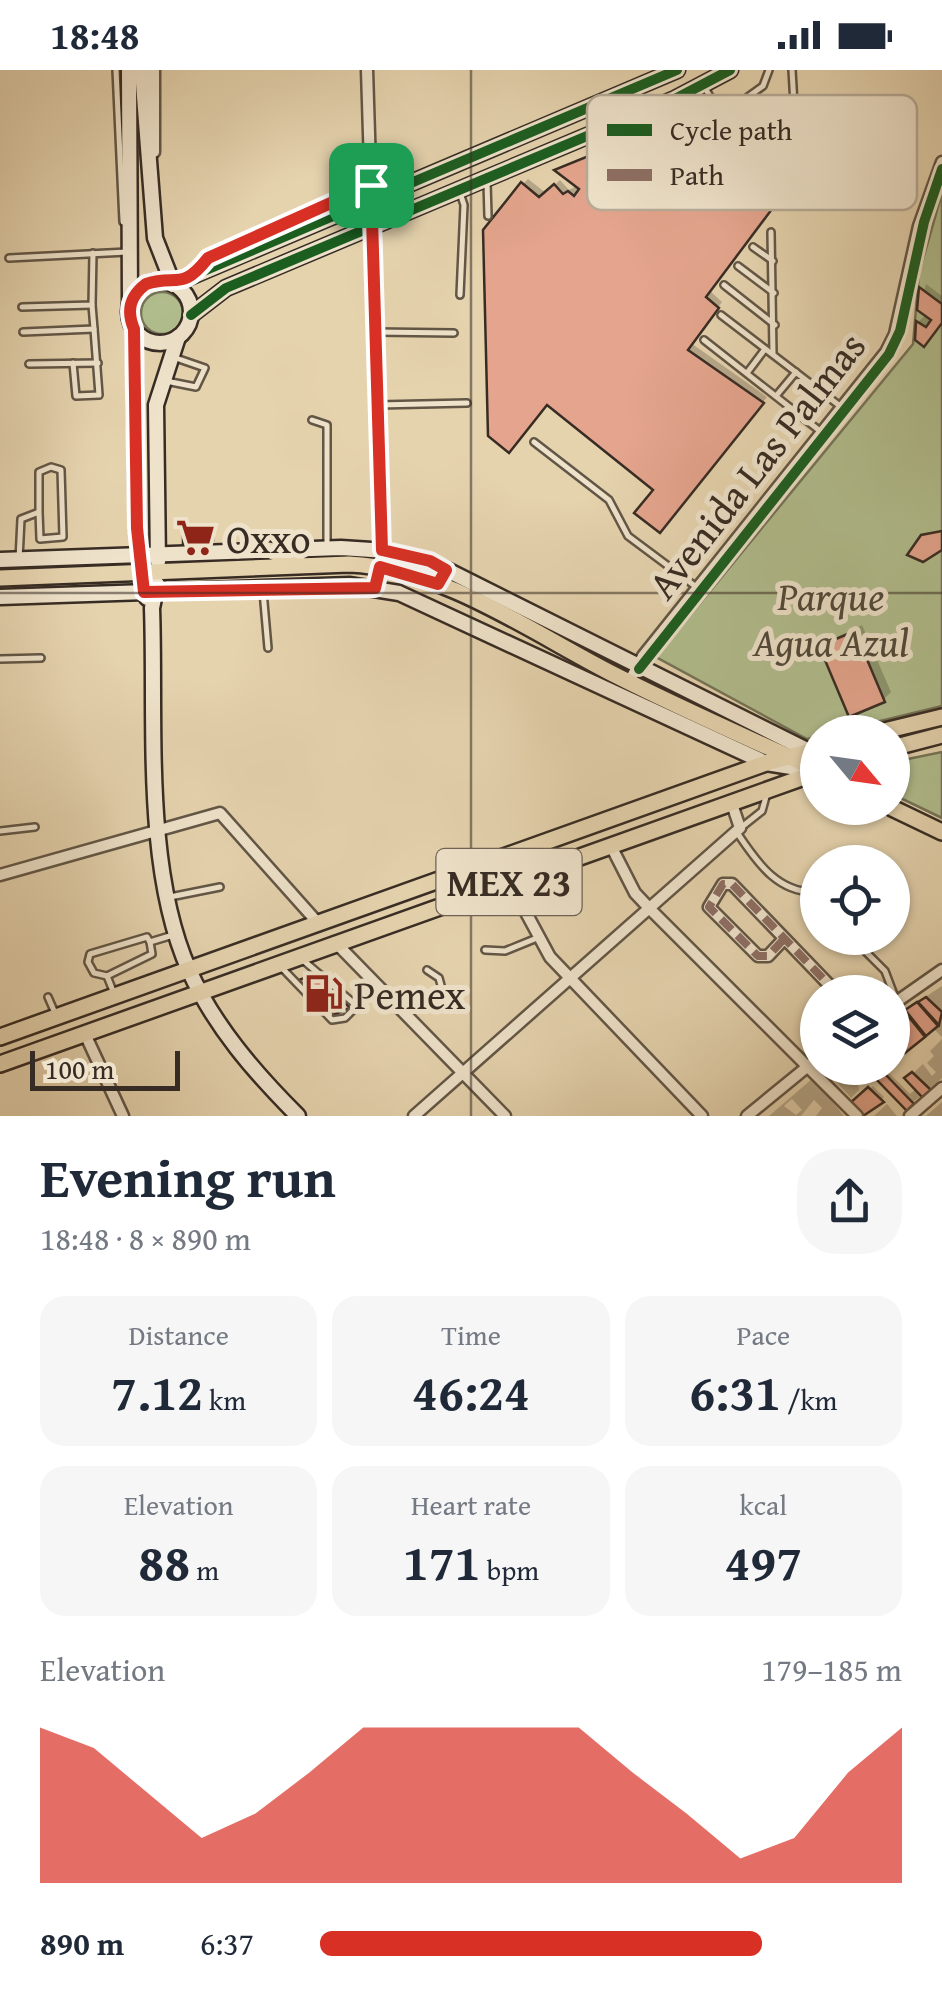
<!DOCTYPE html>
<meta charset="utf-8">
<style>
body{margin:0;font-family:"Gentium Book Plus",serif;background:#f6f6f7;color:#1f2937;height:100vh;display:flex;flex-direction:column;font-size:38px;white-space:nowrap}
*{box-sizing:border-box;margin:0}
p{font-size:32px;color:#747a83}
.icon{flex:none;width:55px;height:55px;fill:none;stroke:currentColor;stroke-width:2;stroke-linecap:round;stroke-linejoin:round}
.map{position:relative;height:1046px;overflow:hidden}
.panel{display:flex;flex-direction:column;background:#fff;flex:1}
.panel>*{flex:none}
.needle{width:65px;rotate:119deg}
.buttons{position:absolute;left:800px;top:645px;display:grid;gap:20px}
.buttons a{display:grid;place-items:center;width:110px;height:110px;border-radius:50%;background:#fff;box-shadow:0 2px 8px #0004;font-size:50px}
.scale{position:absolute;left:30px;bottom:25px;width:150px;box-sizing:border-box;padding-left:10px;border:5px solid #372c24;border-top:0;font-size:28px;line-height:35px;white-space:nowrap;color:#372c24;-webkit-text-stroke:8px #eee2ca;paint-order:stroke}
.pin{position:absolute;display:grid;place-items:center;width:85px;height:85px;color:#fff;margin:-42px;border-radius:20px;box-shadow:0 5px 15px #0006}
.round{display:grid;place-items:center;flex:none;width:105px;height:105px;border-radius:40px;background:#f6f6f7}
.head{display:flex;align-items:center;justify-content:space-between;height:170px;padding:0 40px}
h1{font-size:55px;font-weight:800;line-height:75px}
.figures{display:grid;grid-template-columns:repeat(3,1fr);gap:15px;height:170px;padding:10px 40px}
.figures div{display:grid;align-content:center;border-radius:25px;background:#f6f6f7;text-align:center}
.figures b{font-size:50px;font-weight:800}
.figures small{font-size:28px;font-weight:400}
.figures p{font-size:28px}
.chart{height:280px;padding:20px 40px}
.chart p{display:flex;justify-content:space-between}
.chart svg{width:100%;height:180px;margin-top:10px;fill:#d93025;opacity:.7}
ul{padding:0 40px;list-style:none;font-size:32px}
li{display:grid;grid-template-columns:160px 120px 1fr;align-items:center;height:75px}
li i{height:25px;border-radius:12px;background:#d93025}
.status{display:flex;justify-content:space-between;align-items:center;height:70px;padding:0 50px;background:#fff;direction:ltr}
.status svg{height:28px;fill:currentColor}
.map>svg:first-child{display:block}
.green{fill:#b1bd8d;stroke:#747458;stroke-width:2.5}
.shadow{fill:#0003;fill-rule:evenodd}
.building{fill:#e4a48d;stroke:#372c24;stroke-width:2.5}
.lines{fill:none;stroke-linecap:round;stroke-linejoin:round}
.lane-casing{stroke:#625646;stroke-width:10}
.street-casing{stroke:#625646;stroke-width:15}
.secondary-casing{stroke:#372c24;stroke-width:19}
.primary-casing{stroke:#372c24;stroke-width:20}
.lane{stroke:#eee2ca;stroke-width:5}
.street{stroke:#eee2ca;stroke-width:10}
.secondary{stroke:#eee2ca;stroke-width:14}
.primary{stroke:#e5d3ae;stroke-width:15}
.quiet{stroke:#8d6e63;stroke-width:8;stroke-dasharray:15 8;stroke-linecap:butt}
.cycleway-casing{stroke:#eee2ca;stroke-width:16}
.cycleway{stroke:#1b5e20;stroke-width:10}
.route-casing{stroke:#fff;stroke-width:20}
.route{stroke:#d93025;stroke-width:12}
.grid{fill:none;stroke:#372c24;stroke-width:2.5;stroke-opacity:0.55}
.labels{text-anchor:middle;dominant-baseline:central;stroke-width:10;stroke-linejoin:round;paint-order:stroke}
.shield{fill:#eee2ca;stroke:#6e6356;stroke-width:2.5}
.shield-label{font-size:38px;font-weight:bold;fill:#372c24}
.street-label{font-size:40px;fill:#372c24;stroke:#eee2ca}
.poi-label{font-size:40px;fill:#372c24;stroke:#eee2ca;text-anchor:start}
.park-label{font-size:40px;font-style:italic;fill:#4f4939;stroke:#eee2ca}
.key{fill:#eee2ca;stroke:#b7ab98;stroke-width:2.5}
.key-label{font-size:28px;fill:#372c24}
</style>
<div class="status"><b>18:48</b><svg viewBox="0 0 49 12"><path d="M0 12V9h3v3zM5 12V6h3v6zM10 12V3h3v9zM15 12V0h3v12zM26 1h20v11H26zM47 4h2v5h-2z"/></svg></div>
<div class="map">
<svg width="942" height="1046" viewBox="0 0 942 1046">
<rect width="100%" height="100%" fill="#e5d3ae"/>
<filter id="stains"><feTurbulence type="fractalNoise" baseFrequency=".002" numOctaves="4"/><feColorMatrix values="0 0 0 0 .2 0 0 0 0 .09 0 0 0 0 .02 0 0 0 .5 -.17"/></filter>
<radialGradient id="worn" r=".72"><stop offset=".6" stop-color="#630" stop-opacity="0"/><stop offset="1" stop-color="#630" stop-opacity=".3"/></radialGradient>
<g class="green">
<polygon points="942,123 942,636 835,662 818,662 817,667 807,669 656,587 913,274 919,203"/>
<circle cx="162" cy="243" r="21"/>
<polygon points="942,682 942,748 892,724 893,692"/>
</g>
<g class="shadow">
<polygon points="672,51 775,133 709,220 722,232 691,273 767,327 664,454 657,419 523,114 528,109 546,123 560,110 569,120 578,115 557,100 562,96"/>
<polygon points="926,214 942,226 942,251 917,269 918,252 927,244 919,239"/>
<polygon points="214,453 215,471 209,476 185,459 190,454"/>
<polygon points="862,555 891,622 883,630 822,577"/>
<polygon points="942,916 942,967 932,957 894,988 892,949"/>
<polygon points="942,969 942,1008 907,1037 881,1010 888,1002 910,1024 917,1018 908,1008 923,994 932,1006 936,1002 927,993 934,986 930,981"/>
<polygon points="824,998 852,998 842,1004 858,1014 859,1020 851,1028"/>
<polygon points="860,998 875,998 879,1002 871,1010"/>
<path d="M813 1008 844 1046H850H816L822 1038 814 1030 801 1046H769ZM792 1029 802 1040 796 1045 784 1036Z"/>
<polygon points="873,1016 884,1027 866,1045 853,1033"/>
<polygon points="942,1032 942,1046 926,1046 927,1045"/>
<polygon points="887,1034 897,1046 874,1046"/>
</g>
<g class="building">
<polygon points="665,55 772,139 706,227 719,238 688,280 764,333 660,463 634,443 653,420 547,335 509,383 488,366 483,160 521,112 539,127 554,114 563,124 568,121 574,126 579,119 554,100"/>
<polygon points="919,217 942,234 942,253 924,277 915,270 916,251 926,257 931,250 917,240"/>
<polygon points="210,457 210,478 183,478 183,458"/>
<polygon points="942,461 942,480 923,492 907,485 921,465"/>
<polygon points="855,561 885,632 849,647 819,576"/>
<polygon points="317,903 350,938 333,945 299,910"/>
<polygon points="926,927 942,942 939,955 918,932"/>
<polygon points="917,932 938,956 926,966 905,940"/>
<polygon points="904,941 925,967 905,983 892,967 892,948"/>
<polygon points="912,1002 931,1020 923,1028 904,1008"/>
<polygon points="884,1003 914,1034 907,1041 877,1010"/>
<polygon points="868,1017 884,1032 863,1046 850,1033"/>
</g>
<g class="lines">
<defs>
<g id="lane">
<polyline points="116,0 123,152"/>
<polyline points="792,0 795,51"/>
<polyline points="704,16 713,32 738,34 763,16 769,0"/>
<polyline points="685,27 724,92"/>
<polyline points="487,112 488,146"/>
<polyline points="771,162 773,283"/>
<polyline points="753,177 773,191"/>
<polyline points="9,188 127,182"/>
<polyline points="738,196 774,223"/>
<polyline points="724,215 775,255"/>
<polyline points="460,225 464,135 460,123"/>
<polyline points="22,237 92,235 93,183"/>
<polyline points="721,245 840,336"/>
<polyline points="23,262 94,259 92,235"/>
<polyline points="375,262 454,263"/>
<polyline points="704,270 820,361"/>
<polyline points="73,293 76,326 99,325 94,259"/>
<polyline points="29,294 98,293"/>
<polyline points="747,303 765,279"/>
<polyline points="166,311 196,317 205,298 173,287"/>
<polyline points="776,326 796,302"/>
<polyline points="378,335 467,333"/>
<polyline points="312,350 327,355 327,474"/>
<polyline points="534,372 609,430 628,466 695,516"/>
<polyline points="19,489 21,449 39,442 39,402 51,397 61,400 63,467 40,469 39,442"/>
<polyline points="263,521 268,578"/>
<polyline points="0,589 41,588"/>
<polyline points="743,756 762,741 767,723"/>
<polyline points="0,761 35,757"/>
<path d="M738 764C758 794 779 824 818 822"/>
<polyline points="170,827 220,817"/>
<polyline points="852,868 885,901 896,930"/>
<polyline points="485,880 505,881 537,868"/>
<polyline points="304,891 357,936 373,913"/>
<polyline points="283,899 332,950 345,948 357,936"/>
<polyline points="107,906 94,903 88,892 90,884 147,867 150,872"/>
<polyline points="113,921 107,906 152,884 150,872 173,865"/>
<polyline points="48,927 55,943"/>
<polyline points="408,944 442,919 439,908 427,900"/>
</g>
<g id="street">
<polyline points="154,0 154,82"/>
<polyline points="367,0 382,480 375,518"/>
<polyline points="629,612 643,586 886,282 895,264 919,156 942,92"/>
<polyline points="611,776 635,823 651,840 857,1046"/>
<polyline points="0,805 220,743 318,853"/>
<polyline points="509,811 550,887 702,1046"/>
<polyline points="783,870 768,886 758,886 709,837 723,814 732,814 836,922"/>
<polyline points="335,872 505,1046"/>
<polyline points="892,935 942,900"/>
<polyline points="85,964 123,1046"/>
<polyline points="414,1046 740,758 732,734"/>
<polyline points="747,1046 818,988"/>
<polyline points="910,1046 942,1018"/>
</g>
<g id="secondary">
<polyline points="129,0 130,235"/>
<polyline points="142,0 155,168 173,214 677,0"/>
<circle cx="160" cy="242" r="31"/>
<polyline points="191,245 226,218 675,29 730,0"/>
<polyline points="134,259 137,458 147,528"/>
<polyline points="0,490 341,478 387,481 429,491 809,681 818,697"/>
<polyline points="158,492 156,335 178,267"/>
<path d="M157 514 152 538C156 650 143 797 189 900 214 956 255 1003 298 1046"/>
<polyline points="0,527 349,515 399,523 766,693 810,700"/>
</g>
<g id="primary">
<polyline points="269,480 301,495"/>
<path d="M0 508 349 494C442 498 528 560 609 602 677 637 748 668 818 700"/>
<polyline points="880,662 942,647"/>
<polyline points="892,678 942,665"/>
<polyline points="892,738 942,762"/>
<polyline points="0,967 766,693 818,679"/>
<polyline points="0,994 818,702"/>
</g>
</defs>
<use href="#lane" class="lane-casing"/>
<use href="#street" class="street-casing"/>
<use href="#secondary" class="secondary-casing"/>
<use href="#primary" class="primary-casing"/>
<use href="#lane" class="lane"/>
<use href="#street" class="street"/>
<use href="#secondary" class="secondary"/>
<use href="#primary" class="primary"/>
<polyline class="quiet" points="783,870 768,886 758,886 709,837 723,814 732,814 836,922"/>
<defs>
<g id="cycleway">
<polyline points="173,214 677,0"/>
<polyline points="191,245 226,218 675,29 730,0"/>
<polyline points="639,599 889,284 900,261 924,152 942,99"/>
</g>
</defs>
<use href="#cycleway" class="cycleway-casing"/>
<use href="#cycleway" class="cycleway"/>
</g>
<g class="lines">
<defs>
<path id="route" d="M371 115 382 480 430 491 446 500 438 514 380 497 375 518 144 522 137 458 134 259C126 240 130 226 146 214 177 204 181 222 208 188Z"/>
</defs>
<use href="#route" class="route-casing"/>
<use href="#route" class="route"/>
</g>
<path class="grid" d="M471 0V1046M0 523H942"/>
<defs>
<symbol id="supermarket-bare" viewBox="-9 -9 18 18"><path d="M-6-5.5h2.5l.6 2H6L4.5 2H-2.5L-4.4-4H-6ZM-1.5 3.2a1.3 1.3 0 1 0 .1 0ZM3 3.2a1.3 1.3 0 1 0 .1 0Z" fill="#8f2418" stroke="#eee2ca" stroke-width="2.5" paint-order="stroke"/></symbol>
<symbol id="fuel-bare" viewBox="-9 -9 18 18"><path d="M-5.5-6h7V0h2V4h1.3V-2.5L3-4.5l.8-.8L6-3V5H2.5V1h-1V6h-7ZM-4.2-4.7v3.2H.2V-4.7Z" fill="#8f2418" stroke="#eee2ca" stroke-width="2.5" paint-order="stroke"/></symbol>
</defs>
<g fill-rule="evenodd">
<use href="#supermarket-bare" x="168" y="440" width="55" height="55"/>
<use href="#fuel-bare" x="296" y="896" width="55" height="55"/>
</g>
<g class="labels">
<rect class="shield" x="436.5" y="779" width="145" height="66" rx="8"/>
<g class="shield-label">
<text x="509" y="812">MEX 23</text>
</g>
<g class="street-label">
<text transform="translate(756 395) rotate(-52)">Avenida Las Palmas</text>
</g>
<g class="poi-label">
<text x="226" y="468">Oxxo</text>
<text x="354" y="924">Pemex</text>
</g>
<g class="park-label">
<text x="831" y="525">Parque<tspan x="831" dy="46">Agua Azul</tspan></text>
</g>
</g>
<rect x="587" y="25" width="330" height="115" rx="15" class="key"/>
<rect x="607" y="54" width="45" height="12" fill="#1b5e20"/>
<rect x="607" y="99" width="45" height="12" fill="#8d6e63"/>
<g class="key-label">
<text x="670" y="70">Cycle path</text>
<text x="670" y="115">Path</text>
</g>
<rect width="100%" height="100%" filter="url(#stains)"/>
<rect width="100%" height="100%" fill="url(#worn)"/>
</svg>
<div class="buttons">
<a><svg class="needle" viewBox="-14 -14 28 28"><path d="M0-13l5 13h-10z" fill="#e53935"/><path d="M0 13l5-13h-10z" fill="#747a83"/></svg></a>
<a><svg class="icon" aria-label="locate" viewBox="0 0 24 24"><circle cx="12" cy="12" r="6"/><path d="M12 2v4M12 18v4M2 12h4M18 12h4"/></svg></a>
<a><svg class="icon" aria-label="layers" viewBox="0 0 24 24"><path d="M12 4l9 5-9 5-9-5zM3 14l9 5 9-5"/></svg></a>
</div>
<div class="scale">100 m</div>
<div class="pin" style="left:371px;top:115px;background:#1e9e55"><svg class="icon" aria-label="arrive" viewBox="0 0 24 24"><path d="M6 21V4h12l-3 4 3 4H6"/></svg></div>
</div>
<section class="panel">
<div class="head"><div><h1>Evening run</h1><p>18:48 · 8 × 890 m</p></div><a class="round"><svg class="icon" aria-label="share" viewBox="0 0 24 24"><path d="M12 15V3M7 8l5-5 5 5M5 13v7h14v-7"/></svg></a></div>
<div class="figures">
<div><p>Distance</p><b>7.12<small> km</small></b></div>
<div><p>Time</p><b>46:24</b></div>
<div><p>Pace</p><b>6:31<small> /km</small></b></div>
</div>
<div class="figures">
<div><p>Elevation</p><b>88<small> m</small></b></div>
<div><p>Heart rate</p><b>171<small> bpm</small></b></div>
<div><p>kcal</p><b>497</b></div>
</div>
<div class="chart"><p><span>Elevation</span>179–185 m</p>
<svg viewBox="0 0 160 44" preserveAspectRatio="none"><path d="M0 44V6L10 11L20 22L30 33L40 27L50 17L60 6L70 6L80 6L90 6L100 6L110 17L120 27L130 38L140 33L150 17L160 6V44z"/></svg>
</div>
<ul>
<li><b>890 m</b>6:37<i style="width:76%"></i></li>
</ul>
</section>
